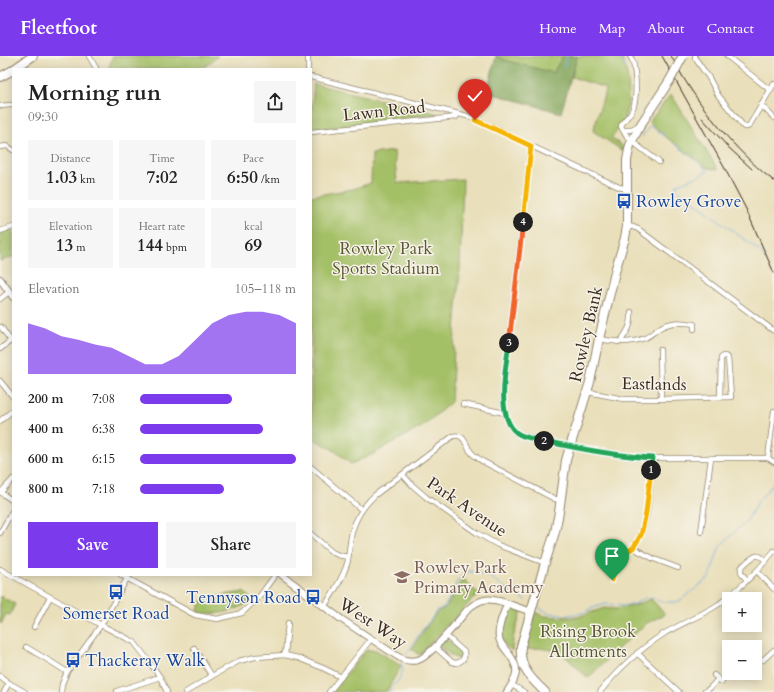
<!DOCTYPE html>
<meta charset="utf-8">
<style>
body{margin:0;font-family:Cardo,serif;background:#f6f6f6;color:#222;height:100vh;display:flex;flex-direction:column;font-size:15px;white-space:nowrap}
*{box-sizing:border-box;margin:0}
p{font-size:13px;color:#767676}
.icon{flex:none;width:22px;height:22px;fill:none;stroke:currentColor;stroke-width:2;stroke-linecap:round;stroke-linejoin:round}
.map{position:relative;flex:1;overflow:hidden}
.side{position:absolute;left:12px;top:12px;width:300px;height:508px;display:flex;flex-direction:column;background:#fff;border-radius:0px;box-shadow:0 2px 10px #0003}
.side>*{flex:none}
.fabs{position:absolute;left:722px;top:536px;display:grid;gap:8px}
.fabs a{display:grid;place-items:center;width:40px;height:40px;border-radius:0px;background:#fff;box-shadow:0 2px 10px #0003;font-size:20px}
.pin{position:absolute;display:grid;place-items:center;width:34px;height:34px;color:#fff;margin:-41px -17px;border-radius:50% 50% 50% 0;rotate:-45deg;box-shadow:0 0 4px #0007}
.pin .icon{rotate:45deg}
.km{position:absolute;width:20px;height:20px;margin:-10px;border-radius:50%;background:#222;color:#fff;font-size:11px;line-height:20px;text-align:center}
.round{display:grid;place-items:center;flex:none;width:42px;height:42px;border-radius:0px;background:#f6f6f6}
.head{display:flex;align-items:center;justify-content:space-between;height:68px;padding:0 16px}
h1{font-size:22px;font-weight:700;line-height:30px}
.metrics{display:grid;grid-template-columns:repeat(3,1fr);gap:6px;height:68px;padding:4px 16px}
.metrics div{display:grid;align-content:center;border-radius:0px;background:#f6f6f6;text-align:center}
.metrics b{font-size:17px;font-weight:700}
.metrics small{font-size:11px;font-weight:400}
.metrics p{font-size:11px}
.chart{height:112px;padding:8px 16px}
.chart p{display:flex;justify-content:space-between}
.chart svg{width:100%;height:72px;margin-top:4px;fill:#7c3aed;opacity:.7}
.button{display:flex;gap:8px;margin-top:auto;padding:8px 16px}
.button a{flex:1;height:46px;border-radius:0px;background:#7c3aed;color:#fff;font-size:16px;font-weight:700;line-height:46px;text-align:center}
.button a+a{background:#f6f6f6;color:#222}
ul{padding:0 16px;list-style:none;font-size:13px}
li{display:grid;grid-template-columns:64px 48px 1fr;align-items:center;height:30px}
li i{height:10px;border-radius:5px;background:#7c3aed}
header{display:flex;align-items:center;gap:24px;box-sizing:border-box;height:56px;padding:0 20px;background:#7c3aed;color:#fff}
header strong{font-size:19px}
nav{display:flex;gap:22px;margin-inline-start:auto;font-size:14px}
.map>svg:first-child{display:block}
.green{fill:#a4c066;stroke:#707542}
.forest{fill:#83a65b;stroke:#5f683c}
.lines{fill:none;stroke-linecap:round;stroke-linejoin:round}
.stream{stroke:#69a9dc;stroke-width:1}
.minor-casing{stroke:#92846c;stroke-width:6}
.tertiary-casing{stroke:#92846c;stroke-width:8}
.trunk-casing{stroke:#92846c;stroke-width:10}
.minor{stroke:#fff;stroke-width:4.5}
.tertiary{stroke:#fff;stroke-width:6}
.trunk{stroke:#fff;stroke-width:8}
.rail{stroke:#3b2a1e;stroke-width:1}
.trunk-bridge-casing{stroke:#92846c;stroke-width:10;stroke-linecap:butt}
.trunk-bridge{stroke:#fff;stroke-width:8}
.split-1-casing{stroke:#fff;stroke-width:8}
.split-2-casing{stroke:#fff;stroke-width:8}
.split-3-casing{stroke:#fff;stroke-width:8}
.split-4-casing{stroke:#fff;stroke-width:8}
.split-5-casing{stroke:#fff;stroke-width:8}
.split-1{stroke:#f5b400;stroke-width:5}
.split-2{stroke:#22a559;stroke-width:5}
.split-3{stroke:#22a559;stroke-width:5}
.split-4{stroke:#f0652b;stroke-width:5}
.split-5{stroke:#f5b400;stroke-width:5}
.labels{text-anchor:middle;dominant-baseline:central;stroke-width:3;stroke-linejoin:round;paint-order:stroke}
.street-label{font-size:17px;fill:#3b2a1e;stroke:#f7f3e8}
.transit-label{font-size:17px;fill:#164399;stroke:#f7f3e8;text-anchor:start}
.park-label{font-size:17px;fill:#5a5734;stroke:#f7f3e8}
.education-label{font-size:17px;fill:#785e54;stroke:#f7f3e8;text-anchor:start}
</style>
<header>
<strong>Fleetfoot</strong>
<nav><a>Home</a><a>Map</a><a>About</a><a>Contact</a></nav>
</header>
<div class="map">
<svg width="774" height="636" viewBox="0 0 774 636">
<rect width="100%" height="100%" fill="#f7f3e8"/>
<filter id="ink" filterUnits="userSpaceOnUse"><feTurbulence type="fractalNoise" baseFrequency=".025" numOctaves="2"/><feDisplacementMap in="SourceGraphic" scale="8" xChannelSelector="R" yChannelSelector="G"/><feConvolveMatrix kernelMatrix="1 2 1 2 8 2 1 2 1" color-interpolation-filters="sRGB"/></filter>
<filter id="wash" filterUnits="userSpaceOnUse"><feTurbulence type="fractalNoise" baseFrequency=".012" numOctaves="4" result="noise"/><feDisplacementMap in="SourceGraphic" scale="16" xChannelSelector="R" yChannelSelector="G"/><feGaussianBlur stdDeviation="0.9" result="paint"/><feColorMatrix in="noise" values="0 0 0 0 0 0 0 0 0 0 0 0 0 0 0 0 0 1.4 0 .05"/><feComposite in="paint" operator="in"/></filter>
<g filter="url(#wash)">
<rect width="100%" height="100%" fill="#e9dfba"/>
<g class="green">
<polygon points="113,0 218,0 202,13 111,13 109,11"/>
<polygon points="495,0 563,0 553,17 504,4"/>
<path d="M577 0H621C630 19 632 47 622 67 620 72 615 77 611 82L625 92 623 95 593 75 606 32 572 21Z"/>
<polygon points="314,28 439,58 311,74 311,59"/>
<polygon points="671,38 718,114 705,111 691,100 666,81 649,66"/>
<polygon points="394,95 397,127 463,123 460,213 455,275 451,346 423,370 373,398 351,408 335,395 311,381 311,253 312,247 311,243 311,140 353,133 371,127 372,98"/>
<polygon points="13,173 13,201 0,205 0,177"/>
<polygon points="463,522 479,539 473,543 419,599 412,593 423,575 437,556 446,551"/>
<path d="M244 536 252 544C235 556 221 559 200 557L198 554 201 546 223 539Z"/>
<polygon points="0,540 15,548 10,559 6,558 1,568 0,567"/>
<polygon points="651,543 665,558 647,567 621,590 588,622 560,595 538,592 524,594 531,567 535,556 545,560 558,561 578,561 604,552 615,553 633,550"/>
<path d="M509 550 522 554 513 582 512 595C510 593 504 589 503 586 498 576 506 559 509 550Z"/>
<path d="M445 582 463 598 461 602 459 603C451 601 445 594 439 589Z"/>
<polygon points="366,594 376,594 401,610 386,636 332,636"/>
</g>
<polygon class="forest" points="496,0 504,4 553,17 563,0 577,0 561,57 487,36"/>
<g class="lines">
<g class="stream">
<polyline points="618,0 625,11 626,11"/>
<polyline points="564,12 567,0"/>
<polyline points="642,81 649,71 651,70 666,81"/>
<polyline points="675,88 691,100 708,114 699,120 678,128 676,129 676,132 753,190 761,197 765,203"/>
<polyline points="538,551 548,557 568,559 583,557 593,552 606,548 622,550 635,548 646,541 656,543 661,546 678,546 709,522 720,490 747,464 759,444 774,427"/>
<polyline points="404,600 408,596 419,578 430,565 436,555 444,551 449,543 458,524 468,515 490,520 497,527 525,544"/>
<polyline points="389,636 391,631 398,625 403,614 401,609 402,605"/>
</g>
</g>
</g>
<g filter="url(#ink)">
<g class="lines">
<defs>
<g id="minor">
<polyline points="89,0 96,12"/>
<polyline points="308,0 308,13"/>
<path d="M630 0C632 3 634 8 634 12 636 21 637 43 633 52 631 59 624 63 621 70 625 83 648 97 659 106"/>
<polyline points="695,0 695,2 709,22 718,39 744,71 747,71 749,70 774,28"/>
<polyline points="727,0 770,34"/>
<polyline points="311,21 467,60 619,131 627,133"/>
<polyline points="761,49 774,62"/>
<polyline points="0,50 11,49"/>
<polyline points="624,74 630,74 639,69"/>
<polyline points="311,76 447,62 456,61 458,58"/>
<polyline points="531,90 504,329 503,344 505,357 507,363 510,370 516,377 524,380 570,391 633,401 653,402 768,402 774,406"/>
<polyline points="0,91 7,90 13,94"/>
<polyline points="627,170 633,171 638,173 774,275"/>
<polyline points="0,175 13,171"/>
<polyline points="0,243 9,236"/>
<polyline points="1,271 11,285"/>
<path d="M599 283C616 286 629 288 645 282 651 279 656 274 661 271 673 265 681 266 694 268V273"/>
<path d="M620 286C627 276 632 270 631 256"/>
<polyline points="0,293 13,283"/>
<polyline points="660,294 661,343"/>
<polyline points="0,325 13,341"/>
<polyline points="588,336 624,343 661,343 731,341 728,302 725,300 723,300 721,302 720,341"/>
<polyline points="463,348 505,357"/>
<polyline points="0,365 13,354"/>
<polyline points="768,402 774,355"/>
<polyline points="311,411 362,454"/>
<polyline points="403,419 412,429 426,441 477,477 498,489 545,507"/>
<polyline points="0,436 13,445"/>
<polyline points="1,436 13,423"/>
<polyline points="701,476 711,402"/>
<polyline points="0,477 13,454"/>
<polyline points="311,478 332,496 338,499 348,501"/>
<polyline points="633,492 654,503 678,512"/>
<polyline points="0,513 101,569 134,586 148,604 160,621 167,636"/>
<polyline points="757,515 774,533"/>
<polyline points="121,519 195,559 217,563 242,557 259,541 275,519"/>
<polyline points="612,524 617,505 625,497 633,492 641,479 647,457 653,402"/>
<path d="M747 524C745 521 740 518 741 513 741 510 745 508 747 506 755 499 758 497 766 505"/>
<path d="M324 551C333 537 342 524 347 508 349 501 349 494 350 487 352 467 361 452 375 439L453 380C465 377 465 389 471 396 474 400 478 402 482 405L555 443 561 444"/>
<polyline points="34,571 50,541"/>
<polyline points="26,591 53,607 67,616"/>
<path d="M435 591 452 606C459 609 466 603 464 596L445 579"/>
<polyline points="194,592 212,620"/>
<polyline points="637,597 679,636"/>
<polyline points="285,599 288,567"/>
<polyline points="763,604 774,594"/>
<polyline points="714,619 722,626"/>
<polyline points="0,620 9,627 25,636"/>
<polyline points="512,629 524,636"/>
<polyline points="117,635 160,621"/>
<polyline points="4,636 9,627"/>
<polyline points="61,636 62,628 67,616 101,569 129,519"/>
<polyline points="186,636 212,620 239,605 255,601 285,599 298,602 323,612 341,621"/>
<polyline points="329,636 371,583"/>
<path d="M600 636C618 613 640 593 665 577 683 567 702 559 719 548 740 533 758 515 774 495"/>
<polyline points="704,636 710,632 718,623"/>
</g>
<g id="tertiary">
<polyline points="0,223 13,241"/>
<path d="M282 519 341 563 397 600C403 604 410 606 418 604 431 600 458 565 468 553 482 541 490 542 506 547 514 550 522 553 530 555"/>
<path d="M507 548C504 557 497 571 499 581 499 586 503 590 506 594 520 611 519 618 507 636"/>
</g>
<g id="trunk">
<polyline points="14,13 33,0"/>
<polyline points="0,21 13,14"/>
<path d="M545 636C530 622 519 611 521 590L545 507 555 476 559 456 566 404 590 326 599 283 616 212 625 182 627 170V104L630 89 641 68 670 24"/>
</g>
</defs>
<use href="#minor" class="minor-casing"/>
<use href="#tertiary" class="tertiary-casing"/>
<use href="#trunk" class="trunk-casing"/>
<use href="#minor" class="minor"/>
<use href="#tertiary" class="tertiary"/>
<use href="#trunk" class="trunk"/>
<g class="rail">
<polyline points="662,0 724,111 746,153 774,217"/>
<path d="M671 0C677 10 682 20 688 29 709 62 743 102 774 125"/>
<polyline points="702,62 728,91 752,113"/>
</g>
<defs>
<polyline id="trunk-bridge" points="670,24 683,0"/>
</defs>
<use href="#trunk-bridge" class="trunk-bridge-casing"/>
<use href="#trunk-bridge" class="trunk-bridge"/>
</g>
</g>
<g class="lines" filter="url(#ink)">
<defs>
<polyline id="split-1" points="612,524 617,505 624,497 633,492 641,479 646,457 651,414"/>
<path id="split-2" d="M544 385C580 393 616 400 653 402L651 414"/>
<path id="split-3" d="M509 287C506 310 495 361 517 377 524 382 535 383 544 385"/>
<polyline id="split-4" points="509,287 523,166"/>
<polyline id="split-5" points="475,64 531,90 523,166"/>
</defs>
<use href="#split-1" class="split-1-casing"/>
<use href="#split-2" class="split-2-casing"/>
<use href="#split-3" class="split-3-casing"/>
<use href="#split-4" class="split-4-casing"/>
<use href="#split-5" class="split-5-casing"/>
<use href="#split-1" class="split-1"/>
<use href="#split-2" class="split-2"/>
<use href="#split-3" class="split-3"/>
<use href="#split-4" class="split-4"/>
<use href="#split-5" class="split-5"/>
</g>
<defs>
<symbol id="bus-bare" viewBox="-9 -9 18 18"><path d="M-5-6H5V4H4V6H2V4H-2V6H-4V4H-5ZM-3.5-4V0h7V-4ZM-3.5 1.2v1.5H-2V1.2ZM2 1.2v1.5H3.5V1.2Z" fill="#1a4fb4" stroke="#f7f3e8" stroke-width="2.5" paint-order="stroke"/></symbol>
<symbol id="school-bare" viewBox="-9 -9 18 18"><path d="M0-5L7-2L0 1L-7-2ZM-4 1L0 2.5L4 1V4Q0 6-4 4Z" fill="#8d6e63" stroke="#f7f3e8" stroke-width="2.5" paint-order="stroke"/></symbol>
</defs>
<g fill-rule="evenodd">
<use href="#bus-bare" x="613" y="134" width="22" height="22"/>
<use href="#school-bare" x="391" y="510" width="22" height="22"/>
<use href="#bus-bare" x="105" y="525" width="22" height="22"/>
<use href="#bus-bare" x="302" y="530" width="22" height="22"/>
<use href="#bus-bare" x="62" y="593" width="22" height="22"/>
</g>
<g class="labels">
<g class="street-label">
<text transform="translate(384 55) rotate(-6)">Lawn Road</text>
<text transform="translate(586 278) rotate(-77)">Rowley Bank</text>
<text transform="translate(654 328) rotate(1)">Eastlands</text>
<text transform="translate(467 451) rotate(34)">Park Avenue</text>
<text transform="translate(373 567) rotate(33)">West Way</text>
</g>
<g class="transit-label">
<text x="636" y="145">Rowley Grove</text>
<text x="301" y="541" text-anchor="end">Tennyson Road</text>
<text x="116" y="557" text-anchor="middle">Somerset Road</text>
<text x="85" y="604">Thackeray Walk</text>
</g>
<g class="park-label">
<text x="386" y="192">Rowley Park<tspan x="386" dy="20">Sports Stadium</tspan></text>
<text x="588" y="575">Rising Brook<tspan x="588" dy="20">Allotments</tspan></text>
</g>
<g class="education-label">
<text x="414" y="511">Rowley Park<tspan x="414" dy="20">Primary Academy</tspan></text>
</g>
</g>
</svg>
<div class="fabs">
<a>+</a>
<a>−</a>
</div>
<div class="pin" style="left:612px;top:524px;background:#1e9e55"><svg class="icon" aria-label="arrive" viewBox="0 0 24 24"><path d="M6 21V4h12l-3 4 3 4H6"/></svg></div>
<div class="pin" style="left:475px;top:64px;background:#d93025"><svg class="icon" aria-label="check" viewBox="0 0 24 24"><path d="M5 12l5 5 9-10"/></svg></div>
<b class="km" style="left:651px;top:414px">1</b>
<b class="km" style="left:544px;top:385px">2</b>
<b class="km" style="left:509px;top:287px">3</b>
<b class="km" style="left:523px;top:166px">4</b>
<section class="side">
<div class="head"><div><h1>Morning run</h1><p>09:30</p></div><a class="round"><svg class="icon" aria-label="share" viewBox="0 0 24 24"><path d="M12 15V3M7 8l5-5 5 5M5 13v7h14v-7"/></svg></a></div>
<div class="metrics">
<div><p>Distance</p><b>1.03<small> km</small></b></div>
<div><p>Time</p><b>7:02</b></div>
<div><p>Pace</p><b>6:50<small> /km</small></b></div>
</div>
<div class="metrics">
<div><p>Elevation</p><b>13<small> m</small></b></div>
<div><p>Heart rate</p><b>144<small> bpm</small></b></div>
<div><p>kcal</p><b>69</b></div>
</div>
<div class="chart"><p><span>Elevation</span>105–118 m</p>
<svg viewBox="0 0 160 44" preserveAspectRatio="none"><path d="M0 44V13L10 16L20 21L30 23L40 26L50 28L60 33L70 38L80 38L90 33L100 23L110 13L120 8L130 6L140 6L150 8L160 13V44z"/></svg>
</div>
<ul>
<li><b>200 m</b>7:08<i style="width:59%"></i></li>
<li><b>400 m</b>6:38<i style="width:79%"></i></li>
<li><b>600 m</b>6:15<i style="width:100%"></i></li>
<li><b>800 m</b>7:18<i style="width:54%"></i></li>
</ul>
<div class="button"><a>Save</a><a>Share</a></div>
</section>
</div>
